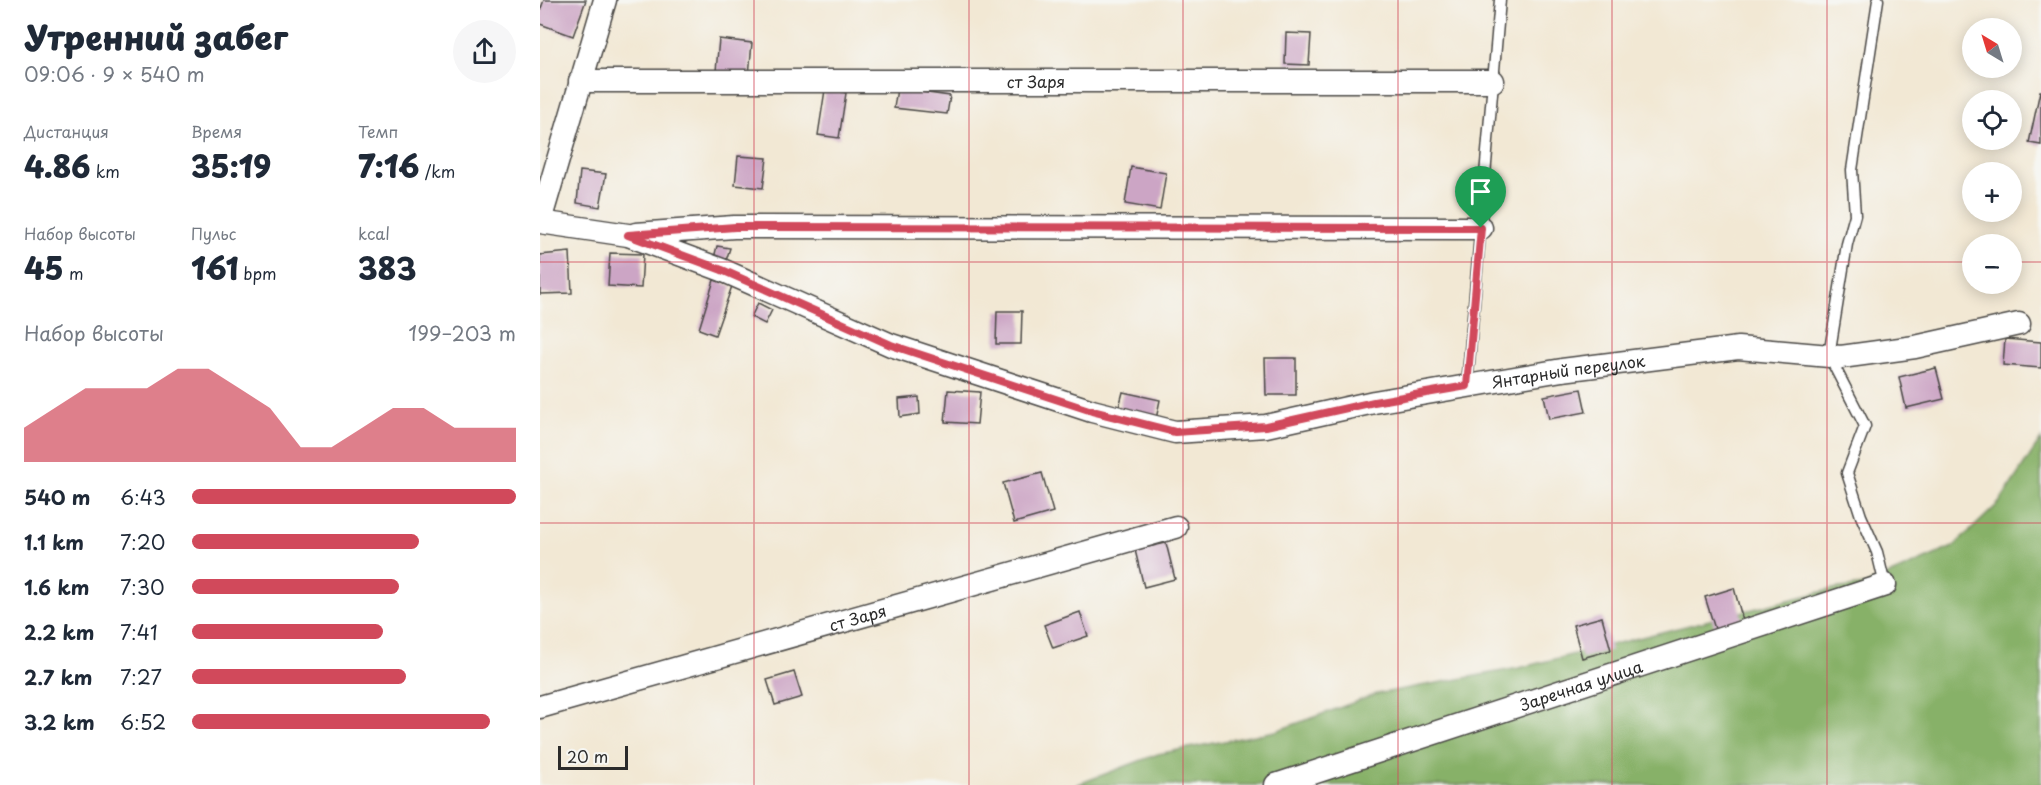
<!DOCTYPE html>
<html lang="ru">
<meta charset="utf-8">
<style>
body{margin:0;font-family:"Playpen Sans",sans-serif;background:#f6f6f7;color:#1f2937;height:100vh;display:flex;flex-direction:column;font-size:22px;white-space:nowrap}
*{box-sizing:border-box;margin:0}
p{font-size:20px;color:#747a83}
.icon{flex:none;width:33px;height:33px;fill:none;stroke:currentColor;stroke-width:2;stroke-linecap:round;stroke-linejoin:round}
.map{position:relative;flex:1;overflow:hidden}
.sheet{display:flex;flex-direction:column;background:#fff;width:540px}
.sheet>*{flex:none}
.needle{width:39px;rotate:322deg}
.fabs{position:absolute;left:1422px;top:18px;display:grid;gap:12px}
.fabs a{display:grid;place-items:center;width:60px;height:60px;border-radius:50%;background:#fff;box-shadow:0 3px 15px #0003;font-size:30px}
.scale{position:absolute;left:18px;bottom:15px;width:70px;box-sizing:border-box;padding-left:6px;border:3px solid #2b2b2b;border-top:0;font-size:16px;line-height:21px;white-space:nowrap;color:#2b2b2b;-webkit-text-stroke:4px #f6f6f2;paint-order:stroke}
.pin{position:absolute;display:grid;place-items:center;width:51px;height:51px;color:#fff;margin:-62px -26px;border-radius:50% 50% 50% 0;rotate:-45deg;box-shadow:0 0 6px #0007}
.pin .icon{rotate:45deg}
.round{display:grid;place-items:center;flex:none;width:63px;height:63px;border-radius:32px;background:#f6f6f7}
.headline{display:flex;align-items:center;justify-content:space-between;height:102px;padding:0 24px}
h1{font-size:33px;font-weight:800;line-height:45px}
.stats{display:grid;grid-template-columns:repeat(3,1fr);gap:9px;height:102px;padding:6px 24px}
.stats div{display:grid;align-content:center}
.stats b{font-size:30px;font-weight:800}
.stats small{font-size:16px;font-weight:400}
.stats p{font-size:16px}
.chart{height:168px;padding:12px 24px}
.chart p{display:flex;justify-content:space-between}
.chart svg{width:100%;height:108px;margin-top:6px;fill:#d1495b;opacity:.7}
ul{padding:0 24px;list-style:none;font-size:20px}
li{display:grid;grid-template-columns:96px 72px 1fr;align-items:center;height:45px}
li i{height:15px;border-radius:8px;background:#d1495b}
main{display:flex;flex:1;min-height:0}
.map>svg:first-child{display:block}
.forest{fill:#87b168;stroke:#596e4a;stroke-width:1.5}
.building{fill:#cca5c5}
.lines{fill:none;stroke-linecap:round;stroke-linejoin:round}
.lane-casing{stroke:#494744;stroke-width:13}
.street-casing{stroke:#494744;stroke-width:25}
.lane{stroke:#fff;stroke-width:10}
.street{stroke:#fff;stroke-width:22}
.route-casing{stroke:#fff;stroke-width:12}
.route{stroke:#d1495b;stroke-width:8}
.grid{fill:none;stroke:#d1495b;stroke-width:1.5;stroke-opacity:0.55}
.labels{text-anchor:middle;dominant-baseline:central;stroke-width:6;stroke-linejoin:round;paint-order:stroke}
.street-label{font-size:16px;fill:#2b2b2b;stroke:#f6f6f2}
</style>
<main>
<section class="sheet">
<div class="headline"><div><h1>Утренний забег</h1><p>09:06 · 9 × 540 m</p></div><a class="round"><svg class="icon" aria-label="share" viewBox="0 0 24 24"><path d="M12 15V3M7 8l5-5 5 5M5 13v7h14v-7"/></svg></a></div>
<div class="stats">
<div><p>Дистанция</p><b>4.86<small> km</small></b></div>
<div><p>Время</p><b>35:19</b></div>
<div><p>Темп</p><b>7:16<small> /km</small></b></div>
</div>
<div class="stats">
<div><p>Набор высоты</p><b>45<small> m</small></b></div>
<div><p>Пульс</p><b>161<small> bpm</small></b></div>
<div><p>kcal</p><b>383</b></div>
</div>
<div class="chart"><p><span>Набор высоты</span>199–203 m</p>
<svg viewBox="0 0 160 44" preserveAspectRatio="none"><path d="M0 44V30L10 22L20 14L30 14L40 14L50 6L60 6L70 14L80 22L90 38L100 38L110 30L120 22L130 22L140 30L150 30L160 30V44z"/></svg>
</div>
<ul>
<li><b>540 m</b>6:43<i style="width:100%"></i></li>
<li><b>1.1 km</b>7:20<i style="width:70%"></i></li>
<li><b>1.6 km</b>7:30<i style="width:64%"></i></li>
<li><b>2.2 km</b>7:41<i style="width:59%"></i></li>
<li><b>2.7 km</b>7:27<i style="width:66%"></i></li>
<li><b>3.2 km</b>6:52<i style="width:92%"></i></li>
</ul>
</section>
<div class="map">
<svg width="1501" height="785" viewBox="0 0 1501 785">
<rect width="100%" height="100%" fill="#f6f6f2"/>
<filter id="ink" filterUnits="userSpaceOnUse"><feTurbulence type="fractalNoise" baseFrequency=".0167" numOctaves="2"/><feDisplacementMap in="SourceGraphic" scale="12" xChannelSelector="R" yChannelSelector="G"/><feConvolveMatrix kernelMatrix="1 2 1 2 8 2 1 2 1" color-interpolation-filters="sRGB"/></filter>
<filter id="wash" filterUnits="userSpaceOnUse"><feTurbulence type="fractalNoise" baseFrequency=".008" numOctaves="4" result="noise"/><feDisplacementMap in="SourceGraphic" scale="24" xChannelSelector="R" yChannelSelector="G"/><feGaussianBlur stdDeviation="1.35" result="paint"/><feColorMatrix in="noise" values="0 0 0 0 0 0 0 0 0 0 0 0 0 0 0 0 0 1.4 0 .05"/><feComposite in="paint" operator="in"/></filter>
<g filter="url(#wash)">
<rect width="100%" height="100%" fill="#f2e8d4"/>
<polygon class="forest" points="1501,439 1501,785 536,785 618,754 736,731 837,694 979,668 1293,589 1325,585 1413,547 1459,503"/>
<g id="blocks">
<g class="building">
<polygon points="4,0 46,0 33,36 0,24 0,11"/>
<polygon points="746,33 771,34 769,65 745,64"/>
<polygon points="179,39 212,43 209,75 176,71"/>
<polygon points="357,89 410,96 407,114 354,108"/>
<polygon points="285,90 306,93 299,138 278,135"/>
<polygon points="1500,91 1501,91 1501,145 1489,143"/>
<polygon points="198,156 227,158 223,188 195,185"/>
<polygon points="591,167 626,173 620,210 585,204"/>
<polygon points="40,171 66,174 60,207 37,203"/>
<polygon points="177,246 190,248 185,264 173,262"/>
<polygon points="30,252 32,293 0,294 0,255"/>
<polygon points="70,253 103,254 101,288 68,286"/>
<polygon points="174,280 192,286 175,335 159,329"/>
<polygon points="218,303 232,310 225,324 211,317"/>
<polygon points="457,311 482,311 481,344 456,344"/>
<polygon points="1465,339 1501,342 1501,368 1463,365"/>
<polygon points="725,358 756,358 756,395 726,395"/>
<polygon points="1396,368 1404,399 1366,408 1359,377"/>
<polygon points="1041,389 1046,412 1009,419 1004,396"/>
<polygon points="408,390 440,392 437,424 405,422"/>
<polygon points="583,392 620,400 615,424 577,415"/>
<polygon points="379,397 380,414 360,417 359,399"/>
<polygon points="502,473 513,512 474,523 463,483"/>
<polygon points="626,543 635,579 604,587 595,550"/>
<polygon points="1194,588 1203,621 1175,629 1165,597"/>
<polygon points="540,612 548,636 513,648 504,625"/>
<polygon points="1062,617 1071,650 1042,658 1033,625"/>
<polygon points="254,672 262,697 235,705 227,680"/>
</g>
</g>
</g>
<g filter="url(#ink)">
<use href="#blocks" fill-opacity="0" stroke="#494744" stroke-width="1.5"/>
<g class="lines">
<defs>
<g id="lane">
<polyline points="1338,0 1312,170 1315,215 1307,244 1289,356 1325,426 1307,473 1321,516 1337,552 1345,585"/>
<polyline points="927,386 960,0"/>
</g>
<g id="street">
<path id="s1" d="M40 81H953"/>
<polyline points="0,221 65,0"/>
<path id="s2" d="M0 222 88 235 182 270 351 345 552 411 635 432 726 426 834 402 1022 370 1198 348 1301 357 1375 347 1479 324"/>
<polyline points="96,234 194,227 941,228"/>
<path id="s3" d="M0 707 636 527"/>
<path id="s4" d="M736 785 1345 585"/>
</g>
</defs>
<use href="#lane" class="lane-casing"/>
<use href="#street" class="street-casing"/>
<use href="#lane" class="lane"/>
<use href="#street" class="street"/>
</g>
</g>
<g class="lines" filter="url(#ink)">
<defs>
<polygon id="route" points="195,227 941,228 927,386 834,402 726,426 635,432 552,411 351,345 182,270 88,235"/>
</defs>
<use href="#route" class="route-casing"/>
<use href="#route" class="route"/>
</g>
<path class="grid" d="M214 0V785M429 0V785M643 0V785M858 0V785M1072 0V785M1287 0V785M0 262H1432M1472 262H1501M0 523H1501"/>
<g class="labels">
<g class="street-label">
<text stroke="none"><textPath href="#s1" startOffset="456">ст Заря</textPath></text>
<text stroke="none"><textPath href="#s2" startOffset="1070">Янтарный переулок</textPath></text>
<text stroke="none"><textPath href="#s3" startOffset="330">ст Заря</textPath></text>
<text stroke="none"><textPath href="#s4" startOffset="321">Заречная улица</textPath></text>
</g>
</g>
</svg>
<div class="fabs">
<a><svg class="needle" viewBox="-14 -14 28 28"><path d="M0-13l5 13h-10z" fill="#e53935"/><path d="M0 13l5-13h-10z" fill="#747a83"/></svg></a>
<a><svg class="icon" aria-label="locate" viewBox="0 0 24 24"><circle cx="12" cy="12" r="6"/><path d="M12 2v4M12 18v4M2 12h4M18 12h4"/></svg></a>
<a>+</a>
<a>−</a>
</div>
<div class="scale">20 m</div>
<div class="pin" style="left:941px;top:228px;background:#1e9e55"><svg class="icon" aria-label="arrive" viewBox="0 0 24 24"><path d="M6 21V4h12l-3 4 3 4H6"/></svg></div>
</div>
</main>
